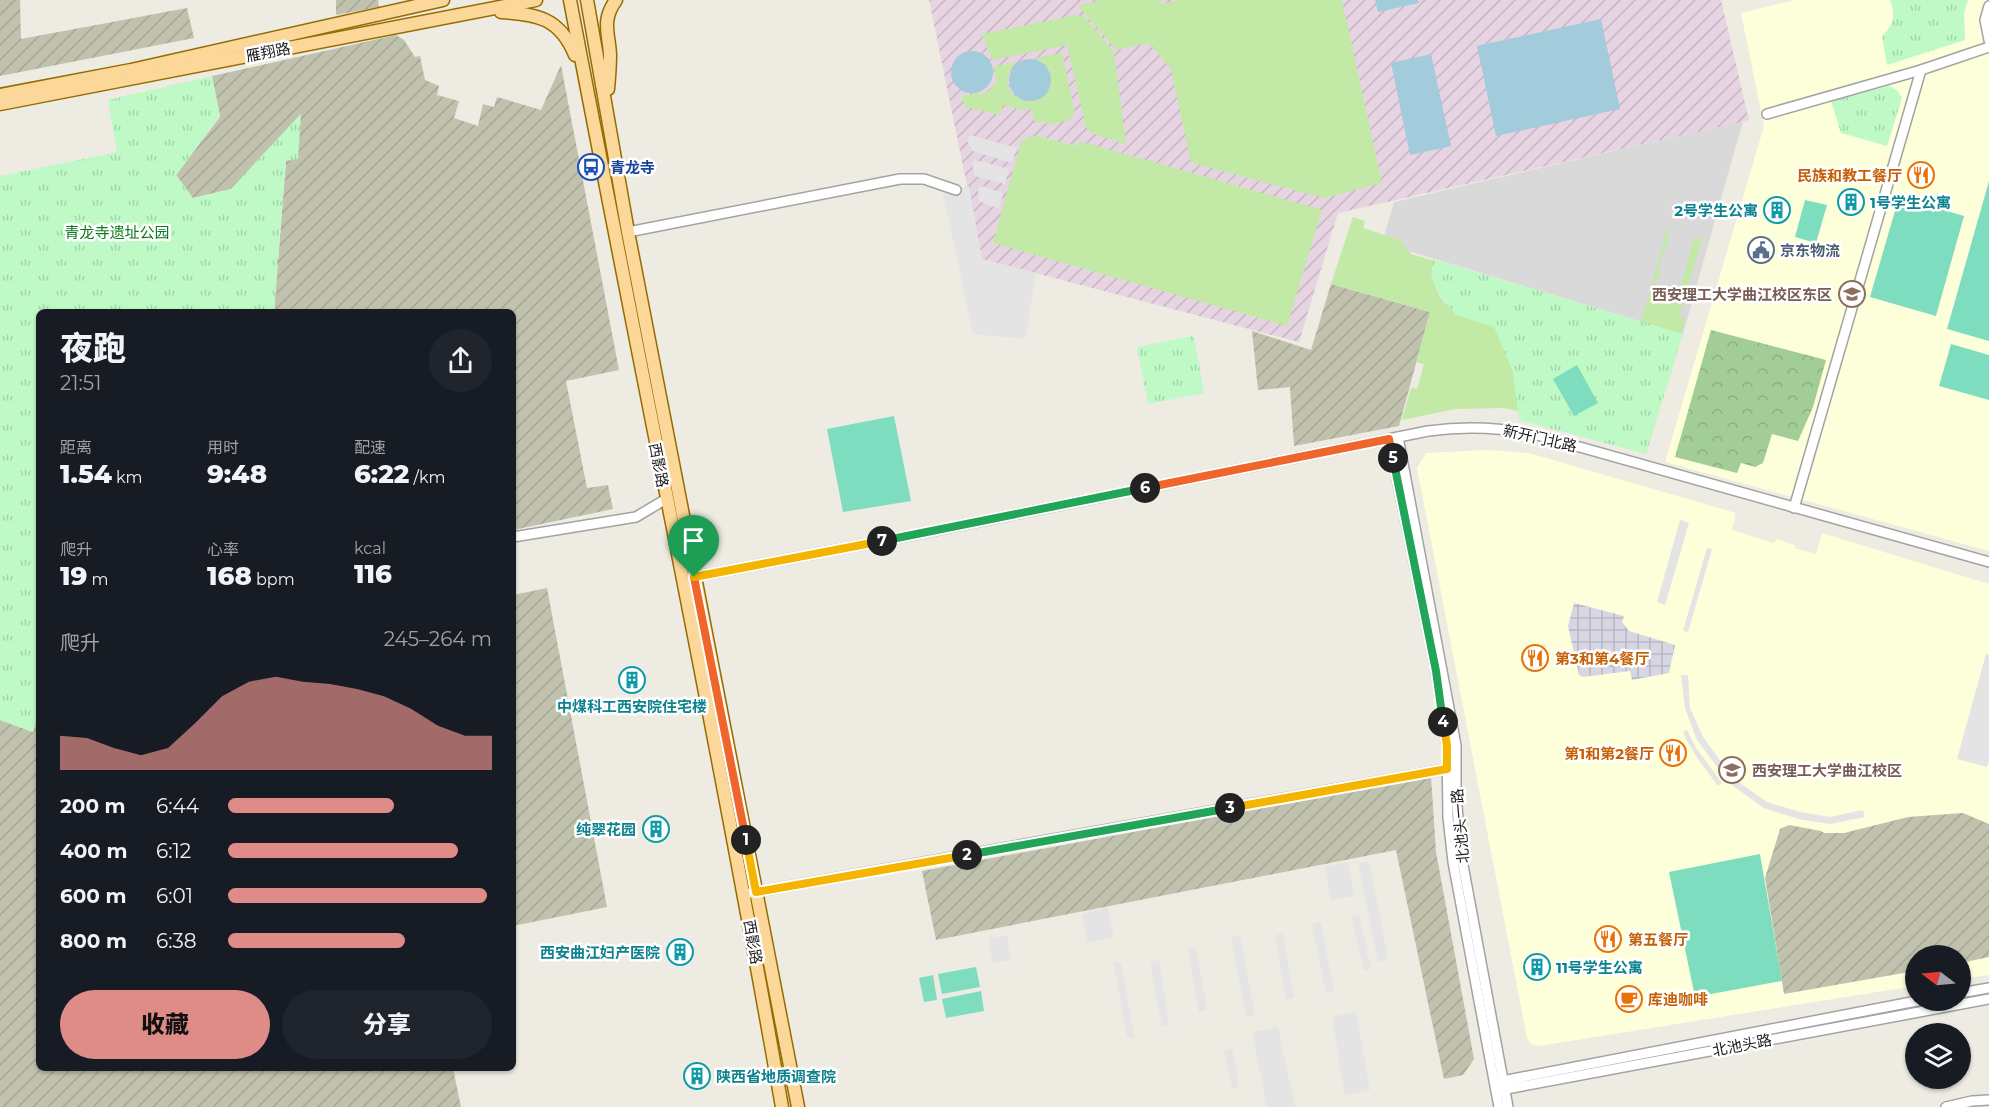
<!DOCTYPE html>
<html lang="zh">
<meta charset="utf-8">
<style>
body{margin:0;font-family:Montserrat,"Noto Sans SC",sans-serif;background:#20242c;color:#f1f3f6;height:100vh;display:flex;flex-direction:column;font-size:22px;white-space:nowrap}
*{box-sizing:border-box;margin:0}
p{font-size:20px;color:#9ea1a6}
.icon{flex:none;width:33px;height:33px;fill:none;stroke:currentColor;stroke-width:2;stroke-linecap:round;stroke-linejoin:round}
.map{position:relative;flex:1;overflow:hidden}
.drawer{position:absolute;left:36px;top:309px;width:480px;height:762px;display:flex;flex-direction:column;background:#171b24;border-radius:9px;box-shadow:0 2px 4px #0004}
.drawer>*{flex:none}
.needle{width:39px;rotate:286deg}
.fabs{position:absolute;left:1905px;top:945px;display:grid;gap:12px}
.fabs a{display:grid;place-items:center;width:66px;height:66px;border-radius:50%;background:#171b24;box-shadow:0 2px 4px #0004;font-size:30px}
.pin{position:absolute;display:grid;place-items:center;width:51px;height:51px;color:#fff;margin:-62px -26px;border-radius:50% 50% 50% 0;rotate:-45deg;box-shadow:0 0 6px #0007}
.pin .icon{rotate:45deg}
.km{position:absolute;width:30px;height:30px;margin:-15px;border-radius:50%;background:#222;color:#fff;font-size:16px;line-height:30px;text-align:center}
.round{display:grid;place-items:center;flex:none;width:63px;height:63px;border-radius:32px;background:#20242c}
.summary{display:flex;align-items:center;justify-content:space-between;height:102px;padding:0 24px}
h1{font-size:33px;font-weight:800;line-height:45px}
.figures{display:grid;grid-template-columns:repeat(3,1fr);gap:9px;height:102px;padding:6px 24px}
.figures div{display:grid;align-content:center}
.figures b{font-size:26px;font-weight:800}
.figures small{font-size:16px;font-weight:400}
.figures p{font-size:16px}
.chart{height:168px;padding:12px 24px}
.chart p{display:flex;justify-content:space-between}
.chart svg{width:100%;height:108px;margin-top:6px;fill:#df8c88;opacity:.7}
.button{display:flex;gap:12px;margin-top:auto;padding:12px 24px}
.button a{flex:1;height:69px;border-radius:36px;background:#df8c88;color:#111;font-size:24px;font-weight:800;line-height:69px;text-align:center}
.button a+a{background:#20242c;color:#f1f3f6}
ul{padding:0 24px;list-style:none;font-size:20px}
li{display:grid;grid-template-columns:96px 72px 1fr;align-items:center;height:45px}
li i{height:15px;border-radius:8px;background:#df8c88}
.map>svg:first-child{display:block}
.residential{fill:#dad9d9}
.industrial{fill:url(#industrial-furrows)}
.education{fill:#fdffda}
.construction{fill:url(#construction-furrows)}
.grass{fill:#c3e9a7}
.forest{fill:url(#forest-crowns)}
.park{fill:url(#park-tufts)}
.pitch{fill:#7fddbf}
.parking{fill:#e4e4e4}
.plaza{fill:url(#plaza-grid)}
.water{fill:#a2cbdc}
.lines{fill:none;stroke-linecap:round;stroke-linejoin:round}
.minor-casing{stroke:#a3a3a3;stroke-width:12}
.major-casing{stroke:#946c00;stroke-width:15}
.minor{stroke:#fff;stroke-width:9}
.major{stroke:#fbd799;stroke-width:12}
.split-1-casing{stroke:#fff;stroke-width:12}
.split-2-casing{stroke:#fff;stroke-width:12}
.split-3-casing{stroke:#fff;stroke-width:12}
.split-4-casing{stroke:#fff;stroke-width:12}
.split-5-casing{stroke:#fff;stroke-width:12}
.split-6-casing{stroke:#fff;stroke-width:12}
.split-7-casing{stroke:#fff;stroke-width:12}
.split-8-casing{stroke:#fff;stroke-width:12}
.split-1{stroke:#f0652b;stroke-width:8}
.split-2{stroke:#f5b400;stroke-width:8}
.split-3{stroke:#22a559;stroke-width:8}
.split-4{stroke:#f5b400;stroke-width:8}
.split-5{stroke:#22a559;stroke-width:8}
.split-6{stroke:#f0652b;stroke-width:8}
.split-7{stroke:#22a559;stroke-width:8}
.split-8{stroke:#f5b400;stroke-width:8}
.labels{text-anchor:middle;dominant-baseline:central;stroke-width:5;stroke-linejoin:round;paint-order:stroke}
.street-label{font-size:15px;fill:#1c1c1c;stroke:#fff}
.transit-label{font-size:15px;font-weight:bold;fill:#164399;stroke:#fff;text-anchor:start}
.food-label{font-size:15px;font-weight:bold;fill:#c56008;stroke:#fff;text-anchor:start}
.culture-label{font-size:15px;font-weight:bold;fill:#0d838f;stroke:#fff;text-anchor:start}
.park-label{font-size:15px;fill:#0b791b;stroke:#fff}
.service-label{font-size:15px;font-weight:bold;fill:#4e5e75;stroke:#fff;text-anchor:start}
.education-label{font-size:15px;font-weight:bold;fill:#785e54;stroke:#fff;text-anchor:end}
</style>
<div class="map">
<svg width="1989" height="1107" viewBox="0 0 1989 1107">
<defs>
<pattern id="industrial-furrows" width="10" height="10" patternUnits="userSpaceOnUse" patternTransform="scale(1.5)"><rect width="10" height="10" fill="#e7d4e2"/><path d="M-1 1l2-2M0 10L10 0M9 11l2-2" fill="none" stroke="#c6b5c1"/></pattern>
<pattern id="construction-furrows" width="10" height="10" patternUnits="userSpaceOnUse" patternTransform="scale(1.5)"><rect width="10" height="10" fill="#c1c2ae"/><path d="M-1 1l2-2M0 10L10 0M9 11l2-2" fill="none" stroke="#a5a695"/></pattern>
<pattern id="forest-crowns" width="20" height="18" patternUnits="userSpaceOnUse" patternTransform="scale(1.5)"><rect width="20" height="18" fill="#a3cd96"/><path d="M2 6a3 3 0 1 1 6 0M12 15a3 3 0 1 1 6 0" fill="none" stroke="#8caf81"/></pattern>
<pattern id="park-tufts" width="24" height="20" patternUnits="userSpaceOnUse" patternTransform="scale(1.5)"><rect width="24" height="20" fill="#bef9c6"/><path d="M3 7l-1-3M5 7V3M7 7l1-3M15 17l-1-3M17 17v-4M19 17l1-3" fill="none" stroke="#a3d5aa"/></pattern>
<pattern id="plaza-grid" width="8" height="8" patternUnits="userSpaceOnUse" patternTransform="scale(1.5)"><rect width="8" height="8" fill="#d7d6e3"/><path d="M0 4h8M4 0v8" fill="none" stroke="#b8b7c2"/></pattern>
</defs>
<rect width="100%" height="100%" fill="#eeebe2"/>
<polygon class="residential" points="1743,121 1683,334 1382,243 1394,202"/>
<polygon class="industrial" points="929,0 1721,0 1749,120 1338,213 1299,342 982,259"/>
<g class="education">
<polygon points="1795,0 1989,0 1989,551 1665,462 1764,126 1741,13"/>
<polygon points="1487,450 1529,453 1736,513 1732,530 1774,543 1776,539 1795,545 1795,548 1816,554 1822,533 1989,584 1989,975 1961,979 1960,956 1916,956 1915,986 1539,1046 1531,1044 1527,1038 1417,468 1426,453"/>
</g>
<g class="construction">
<polygon points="0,0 20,0 21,39 187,8 194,38 0,76"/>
<polygon points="336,0 378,0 379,7 336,15"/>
<polygon points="396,35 404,40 415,57 420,56 425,80 439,86 437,95 459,101 454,118 478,126 483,104 494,107 497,97 541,110 561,65 619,370 566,381 587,488 608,485 613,509 513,530 513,312 274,312 286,161 300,115 231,189 193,198 176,175 220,117 212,76"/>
<polygon points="1331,284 1430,312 1399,426 1294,446 1290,387 1258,390 1252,331 1311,350"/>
<polygon points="547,588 607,907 513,926 513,595"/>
<polygon points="39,713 39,1068 453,1068 461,1107 0,1107 0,720 33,732"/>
<polygon points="1431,777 1436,852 1474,1059 1463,1075 1444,1079 1396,850 936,940 922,871"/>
<polygon points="1963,813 1989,824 1989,957 1961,963 1960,956 1916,956 1915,971 1784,994 1765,878 1780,829 1789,825 1821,831 1824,833 1844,833 1908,817"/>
</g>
<g class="grass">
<polygon points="1100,0 1160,0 1162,4 1178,0 1342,0 1382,183 1325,198 1191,163 1171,69 1149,43 1117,50 1078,6"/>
<polygon points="1076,15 1084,16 1114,52 1126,144 1093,134 1086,127 1067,45 992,60 982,34"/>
<path d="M1062 53 1075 114 1070 115 1071 120 1047 125 1046 121 1035 123 1032 111 1029 108 1021 110 1003 105 1000 115 965 107 961 96 988 92 996 82 994 66 1017 62C1007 71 1005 82 1012 94L1026 102C1055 102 1061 67 1034 58Z"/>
<polygon points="1030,136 1038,136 1077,146 1079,141 1322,210 1287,326 993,243 1021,142"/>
<path d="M1353 217 1365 221 1363 228 1400 240 1411 254 1641 322 1667 229H1670L1666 243 1668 244 1667 249 1664 248 1658 270 1661 271 1659 276H1657L1651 296 1654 297 1653 301 1666 306 1668 302 1676 304 1694 237 1702 239 1679 316 1685 318 1679 344 1450 287 1438 294C1453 315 1470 322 1495 323L1654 426 1651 439 1648 440 1504 408 1455 409 1402 420 1411 388 1417 389 1424 364 1416 362 1430 312 1331 284Z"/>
</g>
<polygon class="forest" points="1711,330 1826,360 1813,407 1798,441 1772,434 1763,463 1755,467 1741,463 1737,473 1675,457"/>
<g class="park">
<path d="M1890 0H1968L1964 13 1965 40 1887 65 1882 36C1894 25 1896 15 1890 0Z"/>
<polygon points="212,76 220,116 176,175 193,198 231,189 301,114 298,159 286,161 274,312 39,312 39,713 33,732 0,720 0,176 117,152 108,100"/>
<polygon points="1889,86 1897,90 1902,98 1887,146 1841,133 1831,101"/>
<polygon points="1433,259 1683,334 1646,454 1519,420 1513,372 1494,327 1456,315 1438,293 1431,276"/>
<polygon points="1194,336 1204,393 1148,404 1137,347"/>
</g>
<g class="pitch">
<polygon points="1989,181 1989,341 1947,329"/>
<polygon points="1899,197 1964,216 1936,316 1870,297"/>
<polygon points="1805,200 1827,205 1816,243 1795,237"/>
<polygon points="1951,344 1989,355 1989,400 1939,386"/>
<polygon points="1577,365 1598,403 1574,416 1553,379"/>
<polygon points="894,416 911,501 843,512 827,429"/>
<polygon points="1760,854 1782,981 1695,997 1669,872"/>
<polygon points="976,967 980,987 942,994 938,974"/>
<polygon points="933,975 937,1000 924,1002 919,978"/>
<polygon points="981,991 984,1011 946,1018 942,999"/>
</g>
<g class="parking">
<polygon points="970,135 1017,148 1012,163 973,151 967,141"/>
<polygon points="975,160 1009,169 1005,184 975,176 972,164"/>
<polygon points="969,186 982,259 1036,273 1025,339 973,334 943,193"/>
<polygon points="982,186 1003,193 999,209 979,201 978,188"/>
<polygon points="1680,520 1689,523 1665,605 1657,602"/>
<polygon points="1707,548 1712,549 1688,632 1683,631"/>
<polygon points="1986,654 1989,655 1989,761 1987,767 1957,759"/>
<polygon points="1681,675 1688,675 1690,708 1703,737 1733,778 1767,802 1800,812 1830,817 1863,810 1865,817 1830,824 1798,819 1764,808 1729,783 1697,740 1685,708"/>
<polygon points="1687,730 1696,748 1722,783 1718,786 1698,759 1686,739 1683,732"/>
<polygon points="1369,861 1388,960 1378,962 1358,863"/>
<polygon points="1348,862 1354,896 1331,900 1325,866"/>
<polygon points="1108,907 1114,937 1087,943 1082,914"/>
<polygon points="1359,915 1371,969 1364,970 1351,917"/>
<polygon points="1321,922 1334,992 1326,993 1312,924"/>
<polygon points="1283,934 1294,998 1286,1000 1275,935"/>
<polygon points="1007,935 1011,960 992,963 989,938"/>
<polygon points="1240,936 1255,1015 1246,1016 1231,937"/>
<polygon points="1196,947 1207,1010 1199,1012 1188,949"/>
<polygon points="1159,960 1169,1025 1162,1026 1150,962"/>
<polygon points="1121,962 1134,1036 1127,1038 1114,964"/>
<polygon points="1356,1011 1370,1090 1345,1095 1332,1017"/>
<polygon points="1278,1027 1295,1107 1267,1107 1252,1032"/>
<polygon points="1232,1048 1239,1086 1232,1088 1224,1050"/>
</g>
<polygon class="plaza" points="1574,603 1624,616 1622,622 1629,631 1675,645 1669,673 1632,680 1630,671 1583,677 1579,675 1568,626"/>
<g class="water">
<polygon points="1375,0 1418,0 1419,3 1378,12"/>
<polygon points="1601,19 1620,109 1496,136 1477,46"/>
<circle cx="972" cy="72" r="21"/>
<polygon points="1431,54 1451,146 1410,155 1391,63"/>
<circle cx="1030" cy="80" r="21"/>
</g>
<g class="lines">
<defs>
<g id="minor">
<polyline points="1989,6 1985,20 1989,40"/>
<polyline points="1767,114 1921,70 1989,47"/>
<polyline points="628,232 900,179 924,179 956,190"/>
<polyline points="1398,437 1456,745 1456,791 1460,849 1508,1107"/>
<polyline points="1389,439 1436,671 1447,745 1448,817 1453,862 1499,1107"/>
<polyline points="1794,508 1921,70"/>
<polyline points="513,537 636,517 666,499"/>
<path d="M694 577 913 535 1428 431C1465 426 1500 427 1537 435L1989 562"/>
<polyline points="750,893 1447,769"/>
<polyline points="1960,993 1989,988"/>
<polyline points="1497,1082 1922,1000"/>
<polyline points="1501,1090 1989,999"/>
<polyline points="1946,1107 1972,1101 1989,1100"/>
</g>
<g id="major">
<path d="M570 0C640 369 717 737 782 1107"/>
<polyline points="587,0 628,232 798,1107"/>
<path d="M501 12C537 14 560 18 575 55"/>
<path d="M608 89C609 78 610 67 610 55 609 33 601 21 616 0"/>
<polyline points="0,95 131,70 443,0"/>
<polyline points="0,104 536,0"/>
</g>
</defs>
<use href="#minor" class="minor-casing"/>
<use href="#major" class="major-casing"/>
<use href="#minor" class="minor"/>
<use href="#major" class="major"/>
</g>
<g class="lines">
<defs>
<polyline id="split-1" points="694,577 746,840"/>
<polyline id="split-2" points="746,840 756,892 967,855"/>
<polyline id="split-3" points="967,855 1230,808"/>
<polyline id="split-4" points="1230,808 1447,769 1447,745 1443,722"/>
<polyline id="split-5" points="1393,458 1436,671 1443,722"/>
<polyline id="split-6" points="1145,488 1389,439 1393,458"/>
<polyline id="split-7" points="882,541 1145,488"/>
<polyline id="split-8" points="694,577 882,541"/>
</defs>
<use href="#split-1" class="split-1-casing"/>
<use href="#split-2" class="split-2-casing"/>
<use href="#split-3" class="split-3-casing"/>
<use href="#split-4" class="split-4-casing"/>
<use href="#split-5" class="split-5-casing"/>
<use href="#split-6" class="split-6-casing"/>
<use href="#split-7" class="split-7-casing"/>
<use href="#split-8" class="split-8-casing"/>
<use href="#split-1" class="split-1"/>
<use href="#split-2" class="split-2"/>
<use href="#split-3" class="split-3"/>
<use href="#split-4" class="split-4"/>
<use href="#split-5" class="split-5"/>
<use href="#split-6" class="split-6"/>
<use href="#split-7" class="split-7"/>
<use href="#split-8" class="split-8"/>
</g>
<defs>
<symbol id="bus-ring" viewBox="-11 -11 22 22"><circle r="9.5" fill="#fff" stroke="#1a4fb4" stroke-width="1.5"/><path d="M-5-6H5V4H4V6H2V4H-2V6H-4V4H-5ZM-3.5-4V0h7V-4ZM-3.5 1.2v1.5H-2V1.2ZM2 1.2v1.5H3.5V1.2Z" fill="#1a4fb4"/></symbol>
<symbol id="restaurant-ring" viewBox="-11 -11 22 22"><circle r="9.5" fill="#fff" stroke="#e8710a" stroke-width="1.5"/><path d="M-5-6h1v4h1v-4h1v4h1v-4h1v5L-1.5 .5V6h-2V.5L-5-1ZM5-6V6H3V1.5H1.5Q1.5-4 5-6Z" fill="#e8710a"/></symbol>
<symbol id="building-ring" viewBox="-11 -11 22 22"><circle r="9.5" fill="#fff" stroke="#0f9aa8" stroke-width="1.5"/><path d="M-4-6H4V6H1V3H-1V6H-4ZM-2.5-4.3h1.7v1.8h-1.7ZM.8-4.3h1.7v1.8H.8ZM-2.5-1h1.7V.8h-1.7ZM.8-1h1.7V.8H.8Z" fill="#0f9aa8"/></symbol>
<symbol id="civic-ring" viewBox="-11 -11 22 22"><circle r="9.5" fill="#fff" stroke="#5c6f8a" stroke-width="1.5"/><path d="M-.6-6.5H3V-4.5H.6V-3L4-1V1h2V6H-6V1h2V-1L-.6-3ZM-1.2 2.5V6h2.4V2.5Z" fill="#5c6f8a"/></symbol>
<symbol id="university-ring" viewBox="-11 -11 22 22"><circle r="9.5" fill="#fff" stroke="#8d6e63" stroke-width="1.5"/><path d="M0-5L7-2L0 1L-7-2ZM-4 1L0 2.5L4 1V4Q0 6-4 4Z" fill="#8d6e63"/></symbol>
<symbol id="cafe-ring" viewBox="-11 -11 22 22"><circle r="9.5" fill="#fff" stroke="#e8710a" stroke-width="1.5"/><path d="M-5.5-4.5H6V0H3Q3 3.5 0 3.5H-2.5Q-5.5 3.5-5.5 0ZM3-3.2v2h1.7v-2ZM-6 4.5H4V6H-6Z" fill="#e8710a"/></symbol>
</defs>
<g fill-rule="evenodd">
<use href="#bus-ring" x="576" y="152" width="30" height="30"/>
<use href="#restaurant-ring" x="1906" y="160" width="30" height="30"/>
<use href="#building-ring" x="1836" y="187" width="30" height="30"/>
<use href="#building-ring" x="1762" y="195" width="30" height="30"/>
<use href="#civic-ring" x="1746" y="235" width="30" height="30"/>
<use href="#university-ring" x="1837" y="279" width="30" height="30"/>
<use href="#restaurant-ring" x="1520" y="643" width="30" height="30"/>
<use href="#building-ring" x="617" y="665" width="30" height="30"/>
<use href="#restaurant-ring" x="1658" y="738" width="30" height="30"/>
<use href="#university-ring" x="1717" y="755" width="30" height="30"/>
<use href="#building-ring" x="641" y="814" width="30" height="30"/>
<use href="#restaurant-ring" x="1593" y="924" width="30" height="30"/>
<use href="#building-ring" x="665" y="937" width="30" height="30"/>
<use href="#building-ring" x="1522" y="952" width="30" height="30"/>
<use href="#cafe-ring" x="1614" y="984" width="30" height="30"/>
<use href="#building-ring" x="682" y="1061" width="30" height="30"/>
</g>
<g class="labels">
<g class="street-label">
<text transform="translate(268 52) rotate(-11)">雁翔路</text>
<text transform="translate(1540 438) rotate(13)">新开门北路</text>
<text transform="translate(659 465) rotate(79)">西影路</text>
<text transform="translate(1460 826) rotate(-95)">北池头一路</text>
<text transform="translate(753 942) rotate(80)">西影路</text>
<text transform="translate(1742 1045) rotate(-11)">北池头路</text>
</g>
<g class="transit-label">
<text x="610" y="167">青龙寺</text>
</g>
<g class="food-label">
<text x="1902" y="175" text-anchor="end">民族和教工餐厅</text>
<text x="1555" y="658">第3和第4餐厅</text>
<text x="1654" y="753" text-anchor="end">第1和第2餐厅</text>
<text x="1628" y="939">第五餐厅</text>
<text x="1648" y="999">库迪咖啡</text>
</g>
<g class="culture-label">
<text x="1870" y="202">1号学生公寓</text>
<text x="1758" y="210" text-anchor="end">2号学生公寓</text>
<text x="632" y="706" text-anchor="middle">中煤科工西安院住宅楼</text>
<text x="636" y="829" text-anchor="end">纯翠花园</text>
<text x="660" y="952" text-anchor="end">西安曲江妇产医院</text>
<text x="1556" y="967">11号学生公寓</text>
<text x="716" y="1076">陕西省地质调查院</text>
</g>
<g class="park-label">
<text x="117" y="232">青龙寺遗址公园</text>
</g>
<g class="service-label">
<text x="1780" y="250">京东物流</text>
</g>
<g class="education-label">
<text x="1832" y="294">西安理工大学曲江校区东区</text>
<text x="1752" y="770" text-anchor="start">西安理工大学曲江校区</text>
</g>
</g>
</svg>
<div class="fabs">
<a><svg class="needle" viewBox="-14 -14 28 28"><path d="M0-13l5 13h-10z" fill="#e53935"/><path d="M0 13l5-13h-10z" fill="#9ea1a6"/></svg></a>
<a><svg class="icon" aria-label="layers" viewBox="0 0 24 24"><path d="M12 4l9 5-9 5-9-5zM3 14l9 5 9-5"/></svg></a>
</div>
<div class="pin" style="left:694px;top:577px;background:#1e9e55"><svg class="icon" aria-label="arrive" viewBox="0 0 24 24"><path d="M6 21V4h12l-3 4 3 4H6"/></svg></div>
<b class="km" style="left:746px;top:840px">1</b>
<b class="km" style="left:967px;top:855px">2</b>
<b class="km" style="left:1230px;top:808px">3</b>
<b class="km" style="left:1443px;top:722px">4</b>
<b class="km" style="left:1393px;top:458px">5</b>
<b class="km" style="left:1145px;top:488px">6</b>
<b class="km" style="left:882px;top:541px">7</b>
<section class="drawer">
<div class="summary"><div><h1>夜跑</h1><p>21:51</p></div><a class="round"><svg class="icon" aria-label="share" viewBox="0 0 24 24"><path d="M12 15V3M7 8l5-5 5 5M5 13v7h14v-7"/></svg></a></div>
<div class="figures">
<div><p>距离</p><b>1.54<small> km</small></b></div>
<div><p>用时</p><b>9:48</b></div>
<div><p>配速</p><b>6:22<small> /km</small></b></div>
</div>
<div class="figures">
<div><p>爬升</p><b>19<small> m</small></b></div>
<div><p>心率</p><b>168<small> bpm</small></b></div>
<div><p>kcal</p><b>116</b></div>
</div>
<div class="chart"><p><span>爬升</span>245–264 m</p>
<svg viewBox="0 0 160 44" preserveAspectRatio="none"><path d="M0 44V30L10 31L20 35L30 38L40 35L50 25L60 14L70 8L80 6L90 8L100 9L110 11L120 14L130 19L140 26L150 30L160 30V44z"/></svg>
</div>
<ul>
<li><b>200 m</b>6:44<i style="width:63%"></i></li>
<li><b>400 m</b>6:12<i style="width:87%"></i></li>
<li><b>600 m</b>6:01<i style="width:98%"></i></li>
<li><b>800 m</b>6:38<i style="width:67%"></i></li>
</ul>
<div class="button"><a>收藏</a><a>分享</a></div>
</section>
</div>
